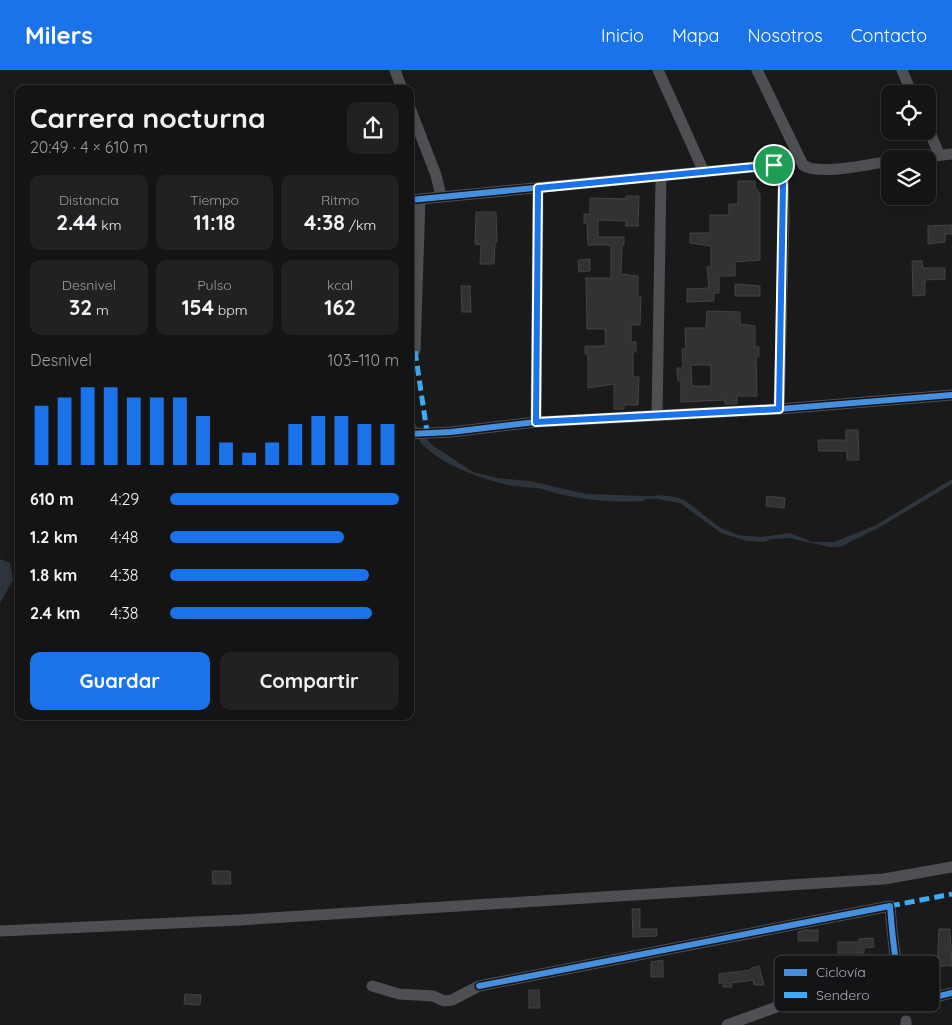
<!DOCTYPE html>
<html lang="es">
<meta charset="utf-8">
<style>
body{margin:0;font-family:Quicksand,sans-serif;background:#212122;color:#f1f3f6;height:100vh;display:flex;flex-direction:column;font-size:19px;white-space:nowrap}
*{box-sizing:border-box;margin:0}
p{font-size:16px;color:#9d9ea0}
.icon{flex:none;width:28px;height:28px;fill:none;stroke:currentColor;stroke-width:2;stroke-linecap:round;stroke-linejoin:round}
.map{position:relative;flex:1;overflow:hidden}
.side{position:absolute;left:15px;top:15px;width:399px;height:635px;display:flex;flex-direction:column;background:#141414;border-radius:10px;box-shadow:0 2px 8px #0003,0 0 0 1px #333334}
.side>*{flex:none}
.controls{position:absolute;left:881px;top:15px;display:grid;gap:10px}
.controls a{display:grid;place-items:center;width:55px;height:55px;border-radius:10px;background:#141414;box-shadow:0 2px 8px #0003,0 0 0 1px #333334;font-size:25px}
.pin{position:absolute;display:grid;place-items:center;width:42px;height:42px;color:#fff;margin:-21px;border:2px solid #fff;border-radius:50%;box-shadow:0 1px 5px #0007}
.round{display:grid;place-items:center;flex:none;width:52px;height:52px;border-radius:10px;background:#212122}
.overview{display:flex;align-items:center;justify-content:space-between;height:85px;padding:0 15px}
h1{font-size:28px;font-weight:800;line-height:38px}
.metrics{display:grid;grid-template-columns:repeat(3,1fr);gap:8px;height:85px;padding:5px 15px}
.metrics div{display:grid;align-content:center;border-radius:10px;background:#212122;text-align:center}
.metrics b{font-size:21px;font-weight:800}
.metrics small{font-size:14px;font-weight:400}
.metrics p{font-size:14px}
.chart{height:140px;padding:10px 15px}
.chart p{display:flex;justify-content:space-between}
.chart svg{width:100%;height:90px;margin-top:5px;stroke:#1a73e8;stroke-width:6}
.action{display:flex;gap:10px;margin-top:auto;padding:10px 15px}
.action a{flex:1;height:58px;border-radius:10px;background:#1a73e8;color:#fff;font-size:20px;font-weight:800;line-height:58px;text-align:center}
.action a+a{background:#212122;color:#f1f3f6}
ul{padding:0 15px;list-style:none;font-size:16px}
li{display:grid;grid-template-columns:80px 60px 1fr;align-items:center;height:38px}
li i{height:12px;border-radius:6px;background:#1a73e8}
header{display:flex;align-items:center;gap:30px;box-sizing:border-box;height:70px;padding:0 25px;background:#1a73e8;color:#fff}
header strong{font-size:24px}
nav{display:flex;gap:28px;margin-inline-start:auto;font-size:18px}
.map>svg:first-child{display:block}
.water{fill:#2d343c}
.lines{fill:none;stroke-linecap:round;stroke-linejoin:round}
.stream{stroke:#2d343c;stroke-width:3}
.building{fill:#323232;stroke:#424346;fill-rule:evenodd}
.minor{stroke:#4e4f53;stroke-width:11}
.quiet{stroke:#3fa9f5;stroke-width:5;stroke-dasharray:10 5;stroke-linecap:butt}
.cycleway-casing{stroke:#141416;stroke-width:9}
.cycleway{stroke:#468fdf;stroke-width:6}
.route-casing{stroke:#fff;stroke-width:10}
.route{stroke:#1a73e8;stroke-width:6}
.key{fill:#141416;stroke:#424247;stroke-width:1}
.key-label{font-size:14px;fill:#acafba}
</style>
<header>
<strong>Milers</strong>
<nav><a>Inicio</a><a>Mapa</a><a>Nosotros</a><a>Contacto</a></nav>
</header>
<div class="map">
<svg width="952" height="955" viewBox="0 0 952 955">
<rect width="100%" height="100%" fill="#1a1a1a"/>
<g class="water">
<path d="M410 347 431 374 473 402 497 408 529 411 587 424 645 426 644 431C617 433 590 431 564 425 556 424 549 420 542 419 531 417 518 417 508 415 477 408 410 385 410 347Z"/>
<polygon points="952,409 952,414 882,456 840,477 830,477 789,468 771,469 764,472 747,471 721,463 680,433 657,429 657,425 676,427 686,431 719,457 738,465 760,467 790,463 812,472 834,472 876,455"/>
<polygon points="0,489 10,493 13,510 0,533"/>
</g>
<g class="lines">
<polyline class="stream" points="641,428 660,427"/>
</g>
<g class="building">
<polygon points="738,111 755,111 755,117 760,124 760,190 735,192 735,206 719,206 719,223 714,223 714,231 687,232 687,219 709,218 707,197 711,197 711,176 690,173 690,163 710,163 710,145 729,145 729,134 738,134"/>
<polygon points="626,126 639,126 638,156 626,156 626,151 598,150 598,167 624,167 624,175 622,176 621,204 638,206 638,227 641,227 640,255 631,255 631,272 636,272 636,282 633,282 633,305 634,307 639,307 638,335 624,335 624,339 614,339 614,314 588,318 588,284 585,284 585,276 606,276 605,259 587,259 586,208 611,208 611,175 588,175 587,153 584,153 584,144 590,144 590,128 626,129"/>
<polygon points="476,142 496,142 497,172 495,172 494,194 480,194 481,175 475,174"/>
<polygon points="952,155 952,164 945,164 945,172 928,174 928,156"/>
<polygon points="590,189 590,201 579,202 578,190"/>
<polygon points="912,191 922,191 923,198 945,198 945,209 925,210 925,225 913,226"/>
<polygon points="735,214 760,216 760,226 735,226"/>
<polygon points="461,216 470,216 471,242 462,242"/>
<path d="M707 241 740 242V254L755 256V277H759V287H756L757 326H737V334H725V330L681 332V311H678L677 298H683L682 279H686L685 258H706ZM691 295H711V316H692Z"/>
<polygon points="846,360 858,360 859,390 847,390 847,381 819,381 818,370 846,370"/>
<polygon points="767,426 785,428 784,438 766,436"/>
<polygon points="212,801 230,801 231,814 213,814"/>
<polygon points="632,839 640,839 640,859 657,859 657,866 633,867"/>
<polygon points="939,859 950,859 952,896 937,896"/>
<polygon points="805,860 818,860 818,871 798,871 798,862"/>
<polygon points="873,868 874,877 864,878 864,883 838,883 838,872 859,872 859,869"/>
<polygon points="663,890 663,907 651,907 651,892"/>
<polygon points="759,896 764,915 754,915 753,910 731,913 732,917 723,917 723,913 719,913 719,904 751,900 751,898"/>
<polygon points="529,920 539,920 540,938 529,938"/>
<polygon points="185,924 201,925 200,935 184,934"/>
</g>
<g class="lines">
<g class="minor">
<polyline points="395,0 402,19"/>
<polyline points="658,0 704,102"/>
<path d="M757 0 803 95C818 106 871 94 890 91"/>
<polyline points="902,0 912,24"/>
<polyline points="410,38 436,105 441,126"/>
<polyline points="928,58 939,84"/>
<polyline points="907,89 952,84"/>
<polyline points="410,130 774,95 781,96 783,104 784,148 779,339"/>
<polyline points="415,281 420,129"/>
<polyline points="657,345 661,107"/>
<polyline points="536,352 538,118"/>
<polyline points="410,364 451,362 536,352 779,339 952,325"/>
<polyline points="0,861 240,850 884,809 952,797"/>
<path d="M372 916 399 924 433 926 444 931 452 930 479 916 890 836C892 855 894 925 917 929 928 930 942 925 952 923"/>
<polyline points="906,951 906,955"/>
<polyline points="727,955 818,922 898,900"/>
</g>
<g class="quiet">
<polyline points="415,281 427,362"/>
<polyline points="890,836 952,824"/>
</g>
<defs>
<g id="cycleway">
<polyline points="410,130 774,95 781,96 783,104 784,148 779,339"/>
<polyline points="410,364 451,362 536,352 779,339 952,325"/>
<path d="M479 916 890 836C892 855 894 925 917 929 928 930 942 925 952 923"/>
</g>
</defs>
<use href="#cycleway" class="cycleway-casing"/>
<use href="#cycleway" class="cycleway"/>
</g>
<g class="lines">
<defs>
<polygon id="route" points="774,95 781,96 783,115 779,339 536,352 538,118"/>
</defs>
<use href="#route" class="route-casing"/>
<use href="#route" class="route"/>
</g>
<rect x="774" y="885" width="166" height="57" rx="8" class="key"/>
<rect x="784" y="899" width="23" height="7" fill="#468fdf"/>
<rect x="784" y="922" width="23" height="6" fill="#3fa9f5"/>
<g class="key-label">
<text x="816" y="907">Ciclovía</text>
<text x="816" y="930">Sendero</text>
</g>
</svg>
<div class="controls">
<a><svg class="icon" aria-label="locate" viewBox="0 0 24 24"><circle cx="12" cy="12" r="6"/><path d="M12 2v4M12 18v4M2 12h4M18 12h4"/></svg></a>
<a><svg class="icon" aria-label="layers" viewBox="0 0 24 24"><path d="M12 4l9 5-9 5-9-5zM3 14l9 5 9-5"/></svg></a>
</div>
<div class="pin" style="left:774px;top:95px;background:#1e9e55"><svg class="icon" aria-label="arrive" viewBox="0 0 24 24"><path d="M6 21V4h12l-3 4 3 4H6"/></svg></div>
<section class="side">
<div class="overview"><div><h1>Carrera nocturna</h1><p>20:49 · 4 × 610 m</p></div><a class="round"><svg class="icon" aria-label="share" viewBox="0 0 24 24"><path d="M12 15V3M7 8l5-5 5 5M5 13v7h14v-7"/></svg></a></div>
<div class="metrics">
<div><p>Distancia</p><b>2.44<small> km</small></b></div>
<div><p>Tiempo</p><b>11:18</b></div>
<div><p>Ritmo</p><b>4:38<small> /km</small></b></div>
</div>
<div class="metrics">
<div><p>Desnivel</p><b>32<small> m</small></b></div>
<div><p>Pulso</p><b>154<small> bpm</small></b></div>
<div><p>kcal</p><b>162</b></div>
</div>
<div class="chart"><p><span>Desnivel</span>103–110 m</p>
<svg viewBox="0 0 160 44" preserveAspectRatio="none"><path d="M5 44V15M15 44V11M25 44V6M35 44V6M45 44V11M55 44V11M65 44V11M75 44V20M85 44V33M95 44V38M105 44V33M115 44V24M125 44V20M135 44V20M145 44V24M155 44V24"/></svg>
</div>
<ul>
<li><b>610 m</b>4:29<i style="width:100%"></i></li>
<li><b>1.2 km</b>4:48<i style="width:76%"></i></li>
<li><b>1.8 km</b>4:38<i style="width:87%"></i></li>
<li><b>2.4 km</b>4:38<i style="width:88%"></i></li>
</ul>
<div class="action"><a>Guardar</a><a>Compartir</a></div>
</section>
</div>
